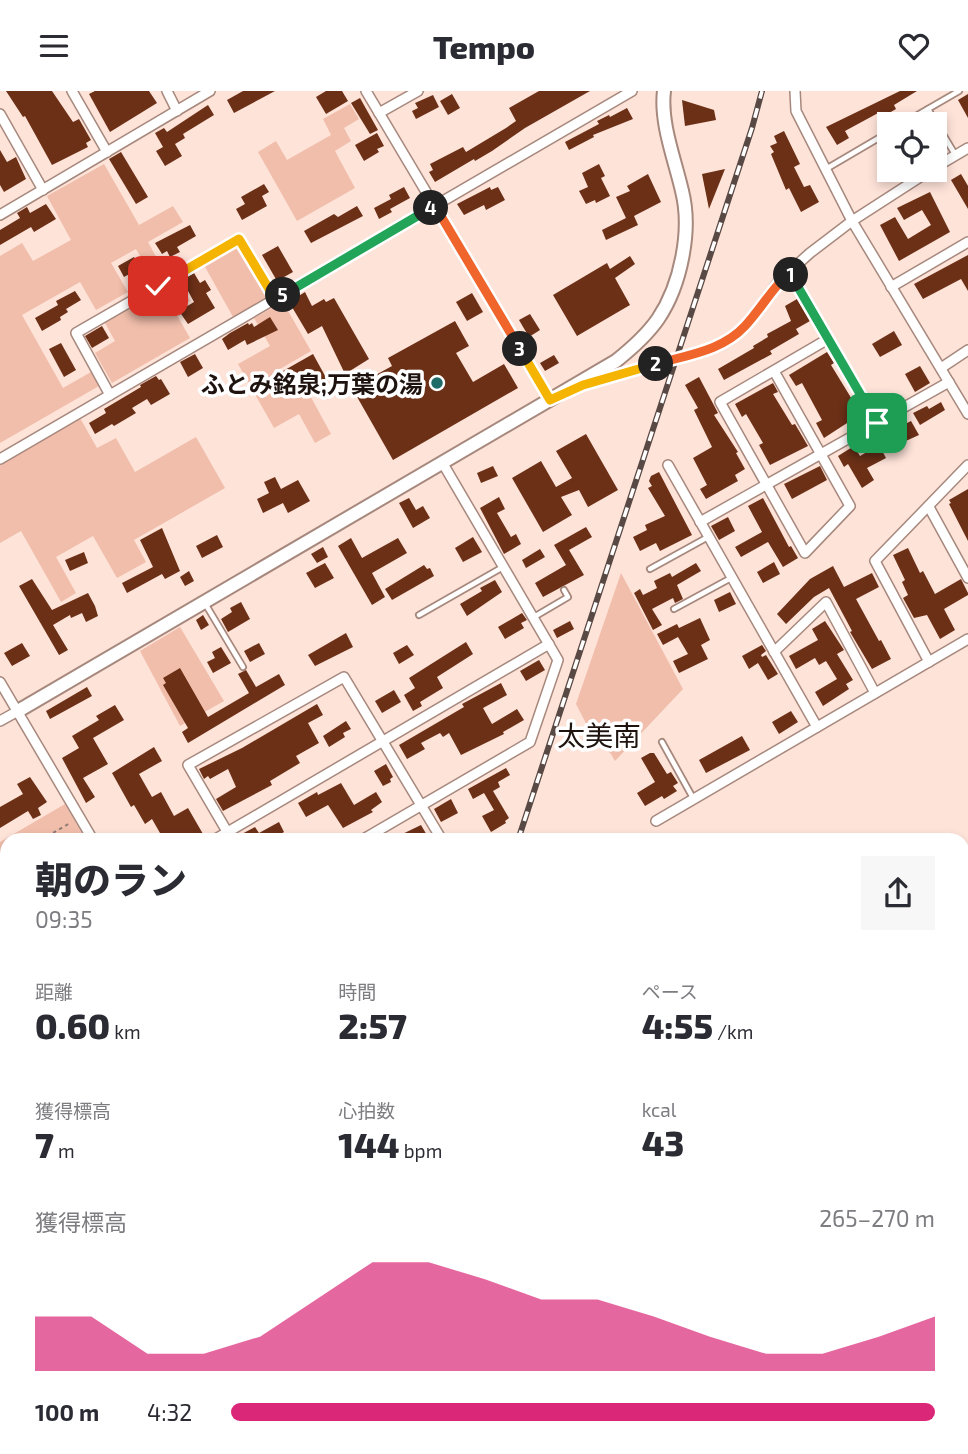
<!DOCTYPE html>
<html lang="ja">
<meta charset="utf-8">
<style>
body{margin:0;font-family:"Exo 2","Noto Sans JP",sans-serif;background:#f7f7f7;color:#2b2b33;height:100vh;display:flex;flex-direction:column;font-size:26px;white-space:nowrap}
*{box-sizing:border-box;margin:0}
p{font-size:23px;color:#7c7c81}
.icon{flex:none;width:38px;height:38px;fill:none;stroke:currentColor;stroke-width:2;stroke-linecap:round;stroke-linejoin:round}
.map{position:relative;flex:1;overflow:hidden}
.side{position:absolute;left:0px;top:742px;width:970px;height:621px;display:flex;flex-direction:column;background:#fff;border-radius:21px 21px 0 0;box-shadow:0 4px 10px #0003}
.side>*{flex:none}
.fabs{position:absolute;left:877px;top:21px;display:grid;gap:14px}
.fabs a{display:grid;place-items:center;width:70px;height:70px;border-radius:0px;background:#fff;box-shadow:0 4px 10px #0003;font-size:35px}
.pin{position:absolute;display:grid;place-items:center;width:60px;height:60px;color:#fff;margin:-30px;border-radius:14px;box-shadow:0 4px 10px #0006}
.km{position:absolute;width:35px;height:35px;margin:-18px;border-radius:50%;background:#222;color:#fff;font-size:19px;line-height:35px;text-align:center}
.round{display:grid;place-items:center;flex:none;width:74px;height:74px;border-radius:0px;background:#f7f7f7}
.head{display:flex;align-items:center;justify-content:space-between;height:119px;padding:0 35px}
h1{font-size:38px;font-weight:800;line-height:52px}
.figures{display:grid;grid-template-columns:repeat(3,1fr);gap:10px;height:119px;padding:7px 35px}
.figures div{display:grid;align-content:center}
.figures b{font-size:35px;font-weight:800}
.figures small{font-size:19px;font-weight:400}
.figures p{font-size:19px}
.chart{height:196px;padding:14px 35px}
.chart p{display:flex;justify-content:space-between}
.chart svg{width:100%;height:126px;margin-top:7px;fill:#db2777;opacity:.7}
ul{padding:0 35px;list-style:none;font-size:23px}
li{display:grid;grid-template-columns:112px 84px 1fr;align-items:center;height:52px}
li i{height:18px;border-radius:9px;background:#db2777}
header{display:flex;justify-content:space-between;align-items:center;height:91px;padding:0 35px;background:#fff;font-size:32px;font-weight:800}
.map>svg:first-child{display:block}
.green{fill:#f1beab}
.building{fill:#6c3017}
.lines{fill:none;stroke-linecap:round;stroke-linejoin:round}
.service-casing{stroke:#a7887d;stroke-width:8}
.minor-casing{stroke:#a7887d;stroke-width:12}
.tertiary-casing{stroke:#a7887d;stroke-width:16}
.path{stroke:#907d76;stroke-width:2;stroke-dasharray:3.5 3.5;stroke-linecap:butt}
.service{stroke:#fff;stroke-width:4.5}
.minor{stroke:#fff;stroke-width:9}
.tertiary{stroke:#fff;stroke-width:12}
.rail-casing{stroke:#584944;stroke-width:6}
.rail{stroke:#fff;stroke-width:3.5;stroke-dasharray:10;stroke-linecap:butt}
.split-1-casing{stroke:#fff;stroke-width:14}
.split-2-casing{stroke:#fff;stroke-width:14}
.split-3-casing{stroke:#fff;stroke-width:14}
.split-4-casing{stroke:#fff;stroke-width:14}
.split-5-casing{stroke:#fff;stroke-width:14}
.split-6-casing{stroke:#fff;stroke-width:14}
.split-1{stroke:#22a559;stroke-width:9}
.split-2{stroke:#f0652b;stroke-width:9}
.split-3{stroke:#f5b400;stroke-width:9}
.split-4{stroke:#f0652b;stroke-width:9}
.split-5{stroke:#22a559;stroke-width:9}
.split-6{stroke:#f5b400;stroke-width:9}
.poi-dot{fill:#1f6b68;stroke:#fff;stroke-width:2.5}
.labels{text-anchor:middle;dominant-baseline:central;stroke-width:7;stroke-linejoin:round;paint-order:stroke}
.poi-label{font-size:24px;font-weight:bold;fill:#1e130f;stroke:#fff;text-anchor:end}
.quarter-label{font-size:28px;fill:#1e130f;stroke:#fff}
</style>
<header><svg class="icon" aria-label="menu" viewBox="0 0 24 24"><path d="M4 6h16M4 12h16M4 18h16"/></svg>Tempo<svg class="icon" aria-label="heart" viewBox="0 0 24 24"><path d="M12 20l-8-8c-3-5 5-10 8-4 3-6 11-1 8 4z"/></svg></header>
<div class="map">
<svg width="968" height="1363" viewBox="0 0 968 1363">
<rect width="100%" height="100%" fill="#fee3d9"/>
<g class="green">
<polygon points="350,13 359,28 344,37 351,50 335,60 355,97 297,130 258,61 276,50 287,69 331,44 323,28"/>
<polygon points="104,73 139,134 173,115 183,131 148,151 165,182 154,189 136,158 111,172 128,201 96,219 80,191 22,224 63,297 91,281 99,295 0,352 0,165 22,152 33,170 71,149 47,105"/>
<polygon points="239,154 269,206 233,226 204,174"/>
<polygon points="178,189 190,210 174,219 190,247 112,292 95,262 115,250 104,230"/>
<polygon points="283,211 311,260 273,282 287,307 306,297 331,343 315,352 299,323 274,337 238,273 270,255 254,227"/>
<polygon points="80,327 97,357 116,347 135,381 196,346 225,397 134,449 146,471 117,487 93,445 56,466 76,502 61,511 21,440 0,452 0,372"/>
<polygon points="621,482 683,598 615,670 611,663 593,646 576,613"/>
<polygon points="180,536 224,610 180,635 140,560"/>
<polygon points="65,713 86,749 7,749 7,1099 2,1102 0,1097 0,751"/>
</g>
<g class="building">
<polygon points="6,0 52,0 73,31 79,28 91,49 86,52 88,56 52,74 25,25 23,26"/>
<polygon points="95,0 149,0 157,12 110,41 89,3"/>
<polygon points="243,0 275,0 234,22 227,9"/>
<polygon points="326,0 342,0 348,10 326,23 316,6"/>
<polygon points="539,0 590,0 525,37 492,60 475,70 474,68 435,91 429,81 433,79 430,73 463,56 466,61 506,37 516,30 509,17"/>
<polygon points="900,0 917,0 894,14 896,18 882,26 880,21 845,40 849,47 837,54 826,36"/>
<polygon points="452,3 460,17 448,24 440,10"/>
<polygon points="968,3 968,27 958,9"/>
<polygon points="433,4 439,16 416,28 412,20 418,17 415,12"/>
<polygon points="360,7 378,39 370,43 351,12"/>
<polygon points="682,9 714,19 716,29 685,35"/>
<polygon points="208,14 214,24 183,43 185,47 175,53 182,65 165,75 156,60 163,56 155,42 164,37 167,41"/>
<polygon points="627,17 633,28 593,44 594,46 569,59 565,51 599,33 597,30 609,24 610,26"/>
<polygon points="784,40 800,73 794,76 804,96 810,94 819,111 801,121 789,97 786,99 771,63 774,61 770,55 777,52 774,45"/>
<polygon points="377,42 384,55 377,58 379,61 364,70 355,54"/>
<polygon points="0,59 7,71 16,66 26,88 4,101 0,94"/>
<polygon points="121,61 148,106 136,113 109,68"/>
<polygon points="599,73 605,85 601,87 610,105 596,112 595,109 586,113 579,100 588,96 582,82"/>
<polygon points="725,78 709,118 702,83"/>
<polygon points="648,83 661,111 634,125 638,134 606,149 602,139 626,127 616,106 630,100 627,95"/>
<polygon points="961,83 968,95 968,118 951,89"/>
<polygon points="264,93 269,101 262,105 267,115 242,129 236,118 245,113 241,106"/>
<polygon points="404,96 410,107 390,118 392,121 379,128 374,117 391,108 389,104"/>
<polygon points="490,96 491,99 498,96 505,109 486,119 484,114 464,124 457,113"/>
<polygon points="930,101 950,141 899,170 880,134 895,126 908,148 931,134 922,119 904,129 897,117"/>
<polygon points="46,113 56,128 34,141 31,136 0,154 0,139 20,127 17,122 27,116 30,122"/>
<polygon points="357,115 363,125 311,152 304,140 334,123 338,126"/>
<polygon points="190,134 196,145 177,156 180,161 170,166 167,160 162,163 155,152"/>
<polygon points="278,155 293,181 277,190 262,164"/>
<polygon points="968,164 968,200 961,188 923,208 914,193"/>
<polygon points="630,165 635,173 615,187 630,214 577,245 553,204 607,172 610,178"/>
<polygon points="134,166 140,177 124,186 118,175"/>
<polygon points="194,182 200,192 205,189 211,199 206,202 215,217 188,233 179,220 194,211 182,189"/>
<polygon points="75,200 81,209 66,218 68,221 60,226 61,229 42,240 35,227 58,214 56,210"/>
<polygon points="305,201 312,215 324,208 326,211 334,207 369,268 345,283 322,235 308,243 289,211"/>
<polygon points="472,202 483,221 467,230 456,211"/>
<polygon points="797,208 810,230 796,238 799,243 770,260 772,263 724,289 718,278 754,257 753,255 768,246 767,243 791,230 785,215"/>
<polygon points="530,223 540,239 529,246 519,229"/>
<polygon points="270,226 278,239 247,254 245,249 228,259 222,248 230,242 248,232 249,234 252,232 254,236"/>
<polygon points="455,230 469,255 456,262 473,291 504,273 518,297 393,369 352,297 392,275 388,267"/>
<polygon points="102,235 109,247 92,257 85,245"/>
<polygon points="894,240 902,254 880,266 872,253"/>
<polygon points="61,252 76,279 64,286 49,258"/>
<polygon points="827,261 834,272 831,274 861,323 824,347 816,332 822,329 802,292 796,295 789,284"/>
<polygon points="195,263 203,277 188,286 180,271"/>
<polygon points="313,263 329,292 319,298 307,278 281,293 276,284"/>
<polygon points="554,264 559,272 545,280 540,272"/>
<polygon points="920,275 930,292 915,301 905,283"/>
<polygon points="156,285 159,289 161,288 170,303 151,314 147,308 132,317 136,322 114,335 112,333 95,343 89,332 106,322 104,318 141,296 140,294"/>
<polygon points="699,286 718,322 714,324 738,361 736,362 745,378 735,384 738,390 706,408 700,398 707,394 693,367 712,356 694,319 698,317 685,294"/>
<polygon points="773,292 778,301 773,303 792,334 795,333 808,355 770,374 759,354 763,352 746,323 742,326 735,313"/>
<polygon points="941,311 945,319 920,334 913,322 927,315 929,318"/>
<polygon points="911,330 919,344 888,358 881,345"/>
<polygon points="586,343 618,399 588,416 579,399 561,406 572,424 543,441 512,387 541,370 556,396 572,387 556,360"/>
<polygon points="879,354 886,367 867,377 874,389 862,397 848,373 844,376 838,365 854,355 860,365"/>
<polygon points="493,375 498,385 481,392 477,382"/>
<polygon points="820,375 827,389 792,408 784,393"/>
<polygon points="659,381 692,444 660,460 656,452 640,460 633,446 647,439 645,434 665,425 648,397 652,395 649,390 651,385"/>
<polygon points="275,386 281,398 298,389 310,410 288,422 283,412 263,422 257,408 269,402 264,391"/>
<polygon points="968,398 968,450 949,413 951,412 949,409"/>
<polygon points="499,406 505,418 497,422 511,446 516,443 521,453 504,463 480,417"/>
<polygon points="409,407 416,419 423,415 430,427 413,437 399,412"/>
<polygon points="763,407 789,456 791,455 798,467 783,476 768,451 741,466 735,456 762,441 748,415"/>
<polygon points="728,426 735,440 719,449 711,435"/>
<polygon points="586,436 592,446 569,459 584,484 543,506 535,492 566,474 554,454"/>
<polygon points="162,437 180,480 165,488 162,483 127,502 122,492 153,476 140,449"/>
<polygon points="217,444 223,456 202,467 196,455"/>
<polygon points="473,446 482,461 463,471 455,457"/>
<polygon points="351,447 362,467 398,447 407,462 372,482 385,506 372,514 338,455"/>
<polygon points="323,456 328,466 317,472 311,463"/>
<polygon points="908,457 920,482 923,480 935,503 961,488 968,502 968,504 944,518 955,539 940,548 927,524 914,527 903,507 908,504 902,491 905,489 893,464"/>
<polygon points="540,458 545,466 526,477 522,469"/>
<polygon points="84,461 88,472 70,480 65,469"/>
<polygon points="774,471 780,483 763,492 757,481"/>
<polygon points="325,472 334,487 315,497 306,482"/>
<polygon points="696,472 701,480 677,494 683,508 675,512 673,507 652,518 662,534 653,539 634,502 640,498 643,504 657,497 654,490 670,482 672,486"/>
<polygon points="424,474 427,478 430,477 434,485 392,509 385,498"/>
<polygon points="833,475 844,496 872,482 879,496 856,508 879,550 881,549 891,568 872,578 850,541 852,540 829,497 814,506 786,533 777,523 810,488"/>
<polygon points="189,480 194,490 185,495 180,486"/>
<polygon points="32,488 52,519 88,502 95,515 98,525 86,531 82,522 71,527 70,524 53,534 68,559 59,564 19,495"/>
<polygon points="495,489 502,501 467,525 460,513 482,500 480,497"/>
<polygon points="730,501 736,513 719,521 714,509"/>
<polygon points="241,511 250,528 228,541 221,528 232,521 230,517"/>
<polygon points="522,522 527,529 521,532 524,537 505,548 498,536"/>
<polygon points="203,524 209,534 201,539 196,529"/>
<polygon points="700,527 710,549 701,554 708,568 679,582 673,570 688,563 678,546 663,554 657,543 677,533 679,537"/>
<polygon points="570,530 574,538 557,547 553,539"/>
<polygon points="825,530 844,559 837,563 853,589 846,593 849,598 823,615 815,601 837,588 826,570 819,574 815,567 796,578 789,565 818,549 812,538"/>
<polygon points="346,542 353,556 315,575 308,564"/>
<polygon points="466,551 473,563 437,586 443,597 420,611 422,615 413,620 404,604 415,597 409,587"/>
<polygon points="22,552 30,565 12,575 4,562"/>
<polygon points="259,552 265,563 250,571 244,560"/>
<polygon points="407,554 414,564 399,573 393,562"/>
<polygon points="762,554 766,560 761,564 762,566 766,564 778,583 768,589 758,572 749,578 742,565"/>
<polygon points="221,556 231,572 213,582 207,571 215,567 212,561"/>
<polygon points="539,569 545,579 526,590 520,580"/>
<polygon points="180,577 208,626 249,602 238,583 246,579 256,596 279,583 285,594 188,652 182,641 188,637 163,594 166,592 163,587"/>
<polygon points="501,592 507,604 483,617 492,633 517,618 524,629 503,641 504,643 461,664 449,642 443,646 440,642 421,652 425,658 407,668 399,654 464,616 462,613"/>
<polygon points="87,596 92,605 50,628 46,620"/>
<polygon points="394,599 401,611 382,622 375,610"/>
<polygon points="317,613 323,624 308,632 319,652 296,665 300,672 270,690 272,694 223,720 216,708 236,696 228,678 210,688 208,685 204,688 199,678 242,657"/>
<polygon points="115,614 124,629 93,647 108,673 83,687 95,706 86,712 62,667 79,657 72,645 99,629 96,625"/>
<polygon points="791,620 798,631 779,643 772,631"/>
<polygon points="346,630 351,638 343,642 345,646 329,656 323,645"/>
<polygon points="742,645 750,659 706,682 699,669"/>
<polygon points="154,656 162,670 139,683 152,706 161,701 174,725 188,717 203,743 193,749 164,749 152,728 145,733 134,714 131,716 112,682"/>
<polygon points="650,662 654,662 667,683 671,681 678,692 673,695 677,700 664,708 662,705 645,715 637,702 655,691 641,667"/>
<polygon points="386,673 393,686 390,688 391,691 383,695 374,680"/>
<polygon points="506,677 510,684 498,691 500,696 493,700 509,727 505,730 506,732 491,741 482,725 494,719 484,702 473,708 468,698"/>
<polygon points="30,686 47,711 38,717 41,724 33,728 28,720 0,737 0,716 23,703 17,693"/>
<polygon points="341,692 354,714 376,701 382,711 371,719 373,721 343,737 328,714 306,726 298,712 317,701 318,704"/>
<polygon points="451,708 458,722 441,731 434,718"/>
<polygon points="279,731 284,741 271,749 239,749 238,745 255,736 259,742"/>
<polygon points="421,734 428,746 422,749 390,749"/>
</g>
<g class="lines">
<defs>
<g id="service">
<polyline points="928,18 956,65"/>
<polyline points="902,33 959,0"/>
<polyline points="826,78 889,41"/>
<polyline points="650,478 708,446"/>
<polyline points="206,514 243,576"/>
<polyline points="674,518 731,487"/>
<polyline points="419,524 503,476"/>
<polyline points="534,526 568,506 564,499"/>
<polyline points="662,651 693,707"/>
</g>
<g id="minor">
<polyline points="72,0 107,61"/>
<polyline points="167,0 177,20"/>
<polyline points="366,0 550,309"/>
<polyline points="795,0 796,20 852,130 968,323"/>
<polyline points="379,22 418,0"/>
<polyline points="0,23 43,99"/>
<polyline points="934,77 968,57"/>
<polyline points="0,124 210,0"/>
<polyline points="790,181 877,332"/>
<polyline points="891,196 968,151"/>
<polyline points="941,277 968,259"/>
<polyline points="774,280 850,415 805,462 720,311 828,248"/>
<polyline points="581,295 704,260 729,249 747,233 779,190 810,162 852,130 931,79"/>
<polyline points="110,304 76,242 239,148 275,208"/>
<polyline points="0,368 632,0"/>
<polyline points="668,374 817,636"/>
<polyline points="929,416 968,487"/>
<polyline points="700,431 949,291"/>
<polyline points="774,561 826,511 875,602"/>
<polyline points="929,571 875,470 968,374"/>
<polyline points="0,591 93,749"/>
<polyline points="0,630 18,620"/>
<polyline points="656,730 968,548"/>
<polyline points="214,749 549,553"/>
<polyline points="232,749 188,674 344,586 442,749"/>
<polyline points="362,749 530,651 558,569 442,371"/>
<polyline points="962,1180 968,1176"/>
<polyline points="446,1356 450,1363"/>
<polyline points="645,1363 656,1356"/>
</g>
<path id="tertiary" d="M18 620 616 270C631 258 647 244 658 228 681 194 692 139 682 100 675 69 660 32 664 0"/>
</defs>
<use href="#service" class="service-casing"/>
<use href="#minor" class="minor-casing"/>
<use href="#tertiary" class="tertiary-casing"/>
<g class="path">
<polyline points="41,749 70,732"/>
<polyline points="0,773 7,769"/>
<polyline points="7,873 4,874 7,879"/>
<polyline points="0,995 7,991"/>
</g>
<use href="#service" class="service"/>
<use href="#minor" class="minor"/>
<use href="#tertiary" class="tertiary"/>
<defs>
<g id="rail">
<polyline points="518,749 752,37 762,0"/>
<polyline points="316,1363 318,1356"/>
</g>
</defs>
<use href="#rail" class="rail-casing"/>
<use href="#rail" class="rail"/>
</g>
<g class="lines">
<defs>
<polyline id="split-1" points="791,184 877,332"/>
<path id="split-2" d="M656 273C687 264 722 260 745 235 761 218 772 197 790 181L791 184"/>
<polyline id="split-3" points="520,258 550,309 583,294 656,273"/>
<polyline id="split-4" points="431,117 435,115 520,258"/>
<polyline id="split-5" points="283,204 431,117"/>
<polyline id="split-6" points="158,195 239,148 275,208 283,204"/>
</defs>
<use href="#split-1" class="split-1-casing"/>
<use href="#split-2" class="split-2-casing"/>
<use href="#split-3" class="split-3-casing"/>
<use href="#split-4" class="split-4-casing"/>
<use href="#split-5" class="split-5-casing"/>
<use href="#split-6" class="split-6-casing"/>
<use href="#split-1" class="split-1"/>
<use href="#split-2" class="split-2"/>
<use href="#split-3" class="split-3"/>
<use href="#split-4" class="split-4"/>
<use href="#split-5" class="split-5"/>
<use href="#split-6" class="split-6"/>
</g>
<circle class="poi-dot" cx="437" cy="292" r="7"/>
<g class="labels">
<g class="poi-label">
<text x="423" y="292">ふとみ銘泉;万葉の湯</text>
</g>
<g class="quarter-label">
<text x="599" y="644">太美南</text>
</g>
</g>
</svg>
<div class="fabs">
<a><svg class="icon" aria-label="locate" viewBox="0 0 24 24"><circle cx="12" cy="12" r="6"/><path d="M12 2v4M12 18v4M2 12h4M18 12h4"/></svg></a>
</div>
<div class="pin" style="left:877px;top:332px;background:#1e9e55"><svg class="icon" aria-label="arrive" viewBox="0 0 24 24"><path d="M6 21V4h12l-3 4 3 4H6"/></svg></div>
<div class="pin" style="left:158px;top:195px;background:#d93025"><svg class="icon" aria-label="check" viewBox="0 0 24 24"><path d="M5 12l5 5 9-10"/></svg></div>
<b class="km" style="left:791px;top:184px">1</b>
<b class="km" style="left:656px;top:273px">2</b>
<b class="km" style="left:520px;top:258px">3</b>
<b class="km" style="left:431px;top:117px">4</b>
<b class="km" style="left:283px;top:204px">5</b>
<section class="side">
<div class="head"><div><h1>朝のラン</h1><p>09:35</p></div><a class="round"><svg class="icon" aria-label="share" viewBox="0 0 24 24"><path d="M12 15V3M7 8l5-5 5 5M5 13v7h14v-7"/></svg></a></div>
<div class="figures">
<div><p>距離</p><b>0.60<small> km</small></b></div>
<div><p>時間</p><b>2:57</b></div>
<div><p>ペース</p><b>4:55<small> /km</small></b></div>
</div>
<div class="figures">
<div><p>獲得標高</p><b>7<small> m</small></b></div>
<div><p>心拍数</p><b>144<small> bpm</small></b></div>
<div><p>kcal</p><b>43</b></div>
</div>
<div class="chart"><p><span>獲得標高</span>265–270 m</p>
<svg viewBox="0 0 160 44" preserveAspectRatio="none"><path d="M0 44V25L10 25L20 38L30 38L40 32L50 19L60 6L70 6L80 12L90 19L100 19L110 25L120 32L130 38L140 38L150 32L160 25V44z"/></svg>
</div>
<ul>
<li><b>100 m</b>4:32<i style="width:100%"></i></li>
</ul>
</section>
</div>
